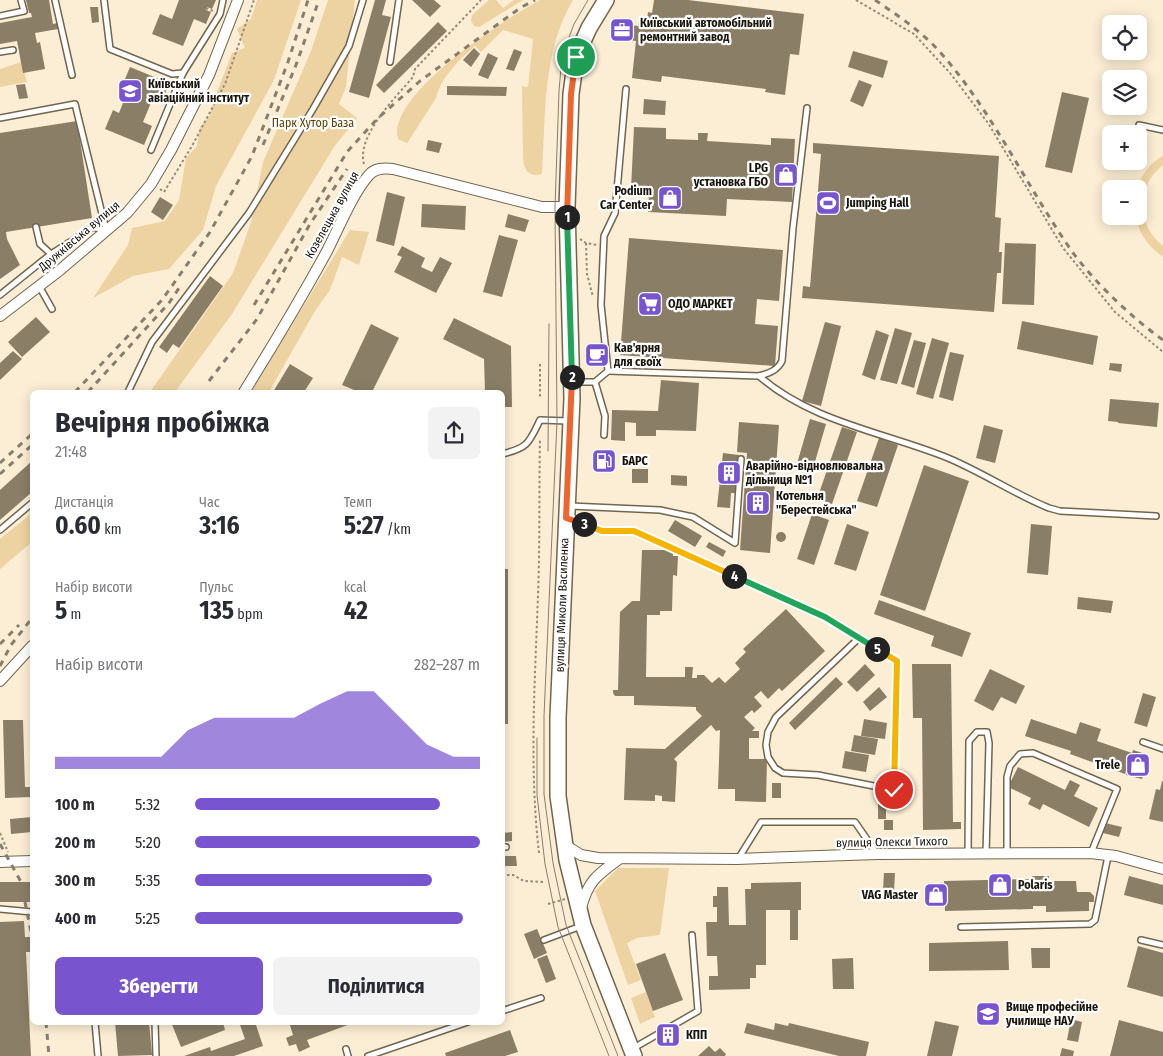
<!DOCTYPE html>
<html lang="uk">
<meta charset="utf-8">
<style>
body{margin:0;font-family:"Fira Sans Condensed",sans-serif;background:#f2f2f3;color:#2b2b33;height:100vh;display:flex;flex-direction:column;font-size:19px;white-space:nowrap}
*{box-sizing:border-box;margin:0}
p{font-size:16px;color:#7c7c81}
.icon{flex:none;width:28px;height:28px;fill:none;stroke:currentColor;stroke-width:2;stroke-linecap:round;stroke-linejoin:round}
.map{position:relative;flex:1;overflow:hidden}
.side{position:absolute;left:30px;top:390px;width:475px;height:635px;display:flex;flex-direction:column;background:#fff;border-radius:8px;box-shadow:0 2px 12px #0003}
.side>*{flex:none}
.controls{position:absolute;left:1102px;top:15px;display:grid;gap:10px}
.controls a{display:grid;place-items:center;width:45px;height:45px;border-radius:8px;background:#fff;box-shadow:0 2px 12px #0003;font-size:25px}
.pin{position:absolute;display:grid;place-items:center;width:42px;height:42px;color:#fff;margin:-21px;border:2px solid #fff;border-radius:50%;box-shadow:0 1px 5px #0007}
.km{position:absolute;width:25px;height:25px;margin:-12px;border-radius:50%;background:#222;color:#fff;font-size:14px;line-height:25px;text-align:center}
.round{display:grid;place-items:center;flex:none;width:52px;height:52px;border-radius:8px;background:#f2f2f3}
.headline{display:flex;align-items:center;justify-content:space-between;height:85px;padding:0 25px}
h1{font-size:28px;font-weight:700;line-height:38px}
.stats{display:grid;grid-template-columns:repeat(3,1fr);gap:8px;height:85px;padding:5px 25px}
.stats div{display:grid;align-content:center}
.stats b{font-size:25px;font-weight:700}
.stats small{font-size:14px;font-weight:400}
.stats p{font-size:14px}
.chart{height:140px;padding:10px 25px}
.chart p{display:flex;justify-content:space-between}
.chart svg{width:100%;height:90px;margin-top:5px;fill:#7854ce;opacity:.7}
.action{display:flex;gap:10px;margin-top:auto;padding:10px 25px}
.action a{flex:1;height:58px;border-radius:8px;background:#7854ce;color:#fff;font-size:20px;font-weight:700;line-height:58px;text-align:center}
.action a+a{background:#f2f2f3;color:#2b2b33}
ul{padding:0 25px;list-style:none;font-size:16px}
li{display:grid;grid-template-columns:80px 60px 1fr;align-items:center;height:38px}
li i{height:12px;border-radius:6px;background:#7854ce}
.map>svg:first-child{display:block}
.green{fill:#edd3a2}
.building{fill:#8a7e67}
.lines{fill:none;stroke-linecap:round;stroke-linejoin:round}
.lane-casing{stroke:#71654e;stroke-width:8}
.street-casing{stroke:#71654e;stroke-width:12}
.secondary-casing{stroke:#71654e;stroke-width:18}
.path{stroke:#948a78;stroke-width:2;stroke-dasharray:2.5 2.5;stroke-linecap:butt}
.lane{stroke:#fff;stroke-width:5}
.street{stroke:#fff;stroke-width:10}
.secondary{stroke:#fff;stroke-width:15}
.tram{stroke:#877e6d;stroke-width:1}
.rail{stroke:#877e6d;stroke-width:3;stroke-dasharray:6 6;stroke-linecap:butt}
.split-1-casing{stroke:#fff;stroke-width:10}
.split-2-casing{stroke:#fff;stroke-width:10}
.split-3-casing{stroke:#fff;stroke-width:10}
.split-4-casing{stroke:#fff;stroke-width:10}
.split-5-casing{stroke:#fff;stroke-width:10}
.split-6-casing{stroke:#fff;stroke-width:10}
.split-1{stroke:#f0652b;stroke-width:6}
.split-2{stroke:#22a559;stroke-width:6}
.split-3{stroke:#f0652b;stroke-width:6}
.split-4{stroke:#f5b400;stroke-width:6}
.split-5{stroke:#22a559;stroke-width:6}
.split-6{stroke:#f5b400;stroke-width:6}
.labels{text-anchor:middle;dominant-baseline:central;stroke-width:4.5;stroke-linejoin:round;paint-order:stroke}
.poi-label{font-size:12px;font-weight:bold;fill:#1a150c;stroke:#fff;text-anchor:start}
.park-label{font-size:12px;fill:#5b4206;stroke:#fff}
.street-label{font-size:12px;fill:#1a150c;stroke:#fff}
</style>
<div class="map">
<svg width="1163" height="1056" viewBox="0 0 1163 1056">
<rect width="100%" height="100%" fill="#fceed4"/>
<g class="green">
<polygon points="257,0 301,0 274,80 216,186 203,230 169,269 133,276 93,298 128,245 132,228 165,221 179,200 186,158 197,146 200,127 210,116 214,100 232,53 245,48 237,29 251,19"/>
<polygon points="328,0 355,0 346,87 339,104 357,118 334,147 232,314 175,392 150,392 233,273 251,222 263,162 311,51"/>
<polygon points="489,0 496,0 503,8 514,0 523,0 479,27 474,26 471,21 472,15"/>
<path d="M540 0H573C542 53 546 114 542 174 529 178 524 170 523 159L522 86 528 87 533 39 503 30 481 52 475 46C459 60 441 77 436 98L401 153 407 143 398 139C386 95 505 19 540 0Z"/>
<polygon points="21,62 27,82 0,87 0,69"/>
<path d="M1163 156V165C1136 186 1136 225 1163 246V257C1148 246 1140 235 1135 216H1139V189H1136C1142 175 1149 163 1163 156Z"/>
<polygon points="350,230 369,232 359,265 342,257 330,290 315,311 269,392 251,392"/>
<polygon points="32,513 32,542 0,569 0,539"/>
<polygon points="618,868 669,868 660,935 637,938 627,943 641,980 628,985 595,891"/>
<polygon points="646,992 655,1017 640,1024 631,998"/>
</g>
<g class="building">
<polygon points="26,0 49,0 53,24 57,23 58,29 35,33 37,43 40,42 45,69 23,73 17,41 0,44 0,23 32,17 31,13 29,13"/>
<polygon points="179,0 216,0 212,9 207,7 206,10 211,12 206,24 194,19 183,46 152,34 160,14 172,19"/>
<polygon points="375,0 386,0 382,15 391,17 369,98 349,92"/>
<polygon points="412,0 434,0 441,6 430,17"/>
<polygon points="654,0 688,0 804,14 799,55 790,54 785,95 765,92 766,89 662,76 661,82 632,78 636,41 614,38 615,23 638,26 639,19 647,20 648,12 652,13"/>
<polygon points="90,7 98,7 99,22 92,23"/>
<polygon points="438,22 447,31 384,93 376,85"/>
<polygon points="474,48 480,54 471,67 463,60"/>
<polygon points="514,49 522,52 514,71 506,69"/>
<polygon points="853,51 888,61 883,78 848,67"/>
<polygon points="488,53 498,58 488,79 478,75"/>
<polygon points="130,67 169,83 162,102 153,98 143,122 152,126 144,145 105,129 113,110 119,113 129,88 122,86"/>
<polygon points="859,80 872,85 863,107 850,101"/>
<polygon points="25,84 28,98 19,99 16,85"/>
<polygon points="447,86 507,87 506,96 447,95"/>
<polygon points="1062,92 1089,98 1072,173 1045,167"/>
<polygon points="644,99 666,101 665,115 643,114"/>
<polygon points="77,121 92,218 6,232 7,239 20,265 0,279 0,133"/>
<polygon points="634,127 666,128 666,139 698,140 698,133 708,133 707,141 771,145 771,138 795,139 792,202 727,199 726,216 648,212 649,190 631,189"/>
<polygon points="428,140 442,143 439,153 426,150"/>
<polygon points="813,143 999,156 995,217 1001,218 999,252 1002,252 1001,273 997,273 994,312 802,298 803,286 810,287 821,154 813,153"/>
<polygon points="387,192 405,197 394,246 376,241"/>
<polygon points="160,197 173,205 163,220 151,212"/>
<polygon points="422,204 466,206 465,230 421,227"/>
<polygon points="508,214 529,220 525,232 505,227"/>
<polygon points="499,235 518,240 502,297 483,292"/>
<polygon points="629,238 783,250 779,301 757,299 755,324 778,326 775,366 620,355"/>
<polygon points="1005,243 1036,244 1034,305 1002,304"/>
<polygon points="402,246 425,258 421,267 432,272 440,257 452,263 436,293 394,272 402,257 397,255"/>
<polygon points="210,276 223,286 179,348 173,344 167,353 159,347"/>
<polygon points="36,317 50,332 22,357 8,342"/>
<polygon points="454,318 511,346 512,407 502,407 502,392 485,392 484,359 443,339"/>
<polygon points="1022,321 1098,336 1093,365 1017,349"/>
<polygon points="825,322 841,326 821,406 802,401"/>
<polygon points="371,324 399,338 372,392 359,392 342,385"/>
<polygon points="895,328 912,333 897,384 880,380"/>
<polygon points="876,330 889,335 875,380 862,375"/>
<polygon points="932,338 949,343 933,399 916,394"/>
<polygon points="914,340 926,343 914,388 901,384"/>
<polygon points="13,351 22,359 0,380 0,363"/>
<polygon points="950,352 964,355 953,401 939,397"/>
<polygon points="1110,363 1122,364 1121,372 1109,370"/>
<polygon points="290,364 313,378 304,392 273,392"/>
<polygon points="661,380 699,383 696,431 656,430 656,436 636,436 636,423 625,422 625,441 611,440 612,410 658,411"/>
<polygon points="1110,399 1159,403 1157,427 1118,423 1118,422 1108,421"/>
<polygon points="810,419 826,424 812,472 796,467"/>
<polygon points="739,422 779,425 770,553 740,550 747,453 737,452"/>
<polygon points="984,425 1003,430 995,463 976,458"/>
<polygon points="842,427 857,432 832,504 817,499"/>
<polygon points="879,438 898,445 877,507 857,501"/>
<polygon points="723,453 739,455 735,493 731,493 730,508 717,507"/>
<polygon points="32,461 32,492 0,520 0,490"/>
<polygon points="924,465 969,481 925,611 880,595"/>
<rect x="632" y="469" width="16" height="14"/>
<polygon points="671,475 687,476 687,486 671,485"/>
<polygon points="812,514 829,520 814,565 797,559"/>
<polygon points="675,520 702,536 695,547 668,531"/>
<polygon points="847,524 869,532 856,571 834,564"/>
<polygon points="1031,524 1052,526 1048,575 1027,573"/>
<circle cx="781" cy="537" r="5"/>
<polygon points="709,542 726,551 723,557 706,547"/>
<polygon points="642,550 673,550 673,556 678,556 677,576 673,575 672,611 660,611 660,615 647,615 646,677 685,677 685,667 693,667 692,678 697,678 697,675 704,675 712,683 719,677 725,683 740,669 735,663 746,652 743,649 786,609 825,651 782,691 779,688 768,699 761,691 754,697 762,706 754,713 752,710 744,717 755,728 752,731 759,731 759,738 749,738 749,759 767,759 766,802 735,801 735,789 718,789 720,730 716,731 711,725 674,759 677,762 675,802 662,801 662,796 655,795 655,801 624,800 626,748 665,749 702,716 696,710 696,707 634,705 634,696 615,696 613,693 613,690 618,690 620,612 632,601 640,601"/>
<rect x="502" y="569" width="6" height="155"/>
<polygon points="1078,597 1113,601 1111,613 1077,609"/>
<polygon points="879,600 971,633 962,657 931,646 934,636 874,614"/>
<polygon points="865,664 875,675 857,692 847,682"/>
<polygon points="912,664 951,664 953,822 961,822 961,829 923,830 922,718 913,718"/>
<polygon points="990,669 1025,686 1016,704 1001,697 993,711 974,701"/>
<polygon points="836,677 843,684 795,730 789,723"/>
<polygon points="879,687 887,697 870,711 863,702"/>
<polygon points="1143,693 1156,697 1147,727 1134,723"/>
<polygon points="864,719 887,723 885,739 861,736"/>
<polygon points="1031,719 1076,734 1080,722 1101,729 1097,741 1132,753 1133,750 1149,755 1142,779 1126,775 1130,759 1125,774 1070,754 1071,751 1025,736"/>
<polygon points="3,720 23,720 25,787 31,787 31,797 5,798"/>
<polygon points="854,735 878,739 875,755 851,751"/>
<polygon points="845,751 869,755 866,772 842,768"/>
<polygon points="1018,767 1065,790 1070,780 1080,785 1074,796 1098,808 1089,827 1043,804 1040,810 1028,804 1031,798 1008,787"/>
<polygon points="1162,781 1163,781 1163,822 1149,819 1156,789 1160,790"/>
<rect x="772" y="783" width="9" height="15"/>
<rect x="878" y="804" width="8" height="15"/>
<polygon points="32,817 32,832 11,834 10,819"/>
<rect x="884" y="820" width="9" height="10"/>
<polygon points="1105,823 1122,827 1119,837 1103,833"/>
<polygon points="512,832 512,841 502,842 502,833"/>
<polygon points="502,856 516,856 517,866 502,866"/>
<polygon points="884,873 895,873 894,891 883,890"/>
<polygon points="1032,876 1049,876 1049,881 1076,881 1077,892 1090,892 1094,896 1094,902 1089,902 1089,911 1046,912 1046,906 1033,906 1033,909 945,911 944,881 1032,879"/>
<polygon points="1129,876 1163,885 1163,905 1124,895"/>
<rect x="0" y="882" width="32" height="20"/>
<polygon points="801,882 801,910 798,910 798,940 790,940 790,910 766,910 766,965 756,965 756,978 750,978 750,989 709,990 709,976 718,976 717,956 707,956 706,922 717,922 717,907 713,907 713,896 717,896 717,887 728,887 729,925 746,925 745,889 751,889 751,883"/>
<polygon points="24,921 25,937 30,937 31,952 26,952 31,1056 0,1056 0,922"/>
<polygon points="537,929 547,953 534,959 524,934"/>
<polygon points="1008,941 1009,970 929,971 929,943"/>
<polygon points="1138,946 1163,953 1163,997 1127,987"/>
<polygon points="1031,948 1050,948 1050,968 1032,968"/>
<polygon points="665,953 683,1000 653,1011 636,964"/>
<polygon points="547,955 556,979 546,983 537,959"/>
<polygon points="853,958 854,989 833,989 832,959"/>
<polygon points="1071,1019 1082,1022 1078,1042 1067,1040"/>
<polygon points="1119,1020 1163,1032 1163,1056 1110,1056"/>
<polygon points="935,1021 959,1026 952,1056 927,1056"/>
<polygon points="115,1022 149,1022 152,1055 118,1056"/>
<polygon points="171,1022 223,1022 225,1030 181,1047"/>
<polygon points="239,1022 255,1022 263,1046 234,1056 184,1056 210,1047 211,1051 245,1039"/>
<polygon points="289,1022 353,1022 353,1023 307,1040 310,1047 299,1052 296,1044 289,1046 286,1038 293,1035"/>
<polygon points="747,1023 774,1030 775,1023 788,1026 789,1023 869,1042 866,1056 839,1056 744,1033"/>
<polygon points="510,1030 518,1052 505,1056 446,1056 445,1053"/>
<polygon points="671,1030 674,1038 665,1041 662,1034"/>
<polygon points="709,1046 715,1052 720,1048 726,1054 725,1056 698,1056"/>
<polygon points="1062,1048 1074,1051 1073,1056 1060,1056"/>
</g>
<g class="lines">
<defs>
<g id="lane">
<polyline points="55,0 72,75"/>
<polyline points="104,0 110,49 172,74 183,73"/>
<polyline points="0,16 24,11 21,0"/>
<polyline points="0,52 13,50"/>
<polyline points="390,62 399,0"/>
<polyline points="0,118 75,104 106,230"/>
<polyline points="1139,125 1163,130"/>
<polyline points="151,150 183,73 220,14 223,0"/>
<polyline points="36,227 40,244 51,254"/>
<polyline points="39,286 52,309"/>
<polyline points="0,295 51,254 93,227 106,231"/>
<path d="M608 371 759 376C769 373 777 371 782 361L793 228 807 108"/>
<path d="M759 376C810 421 882 432 943 456 979 470 1012 493 1049 508L1060 511 1156 516"/>
<polyline points="573,382 595,382 608,371 601,305 604,236 615,213 626,89"/>
<polyline points="595,382 605,416 604,435"/>
<polyline points="128,392 152,342 249,213 313,109 349,46 363,0"/>
<path d="M502 454C528 448 529 443 540 420L568 421"/>
<polyline points="570,506 660,510 693,517 735,543 741,459"/>
<polyline points="569,519 602,531 633,531 825,617 897,661 894,790 818,775 783,773 775,768 768,757 766,745 768,732 776,717 859,638"/>
<polyline points="0,530 32,503"/>
<polyline points="1143,742 1163,749"/>
<polyline points="502,847 506,847"/>
<polyline points="1007,853 1007,777 1010,766 1020,754 1033,753 1117,789 1091,853"/>
<polyline points="968,854 969,741 977,732 987,732 989,743 986,854"/>
<polyline points="738,859 761,822 855,822 877,854"/>
<polyline points="0,909 32,912"/>
<polyline points="961,927 1090,924 1095,920 1108,856"/>
<polyline points="544,940 581,926"/>
<polyline points="1141,940 1163,945"/>
<polyline points="502,1011 541,998"/>
<polyline points="95,1022 98,1056"/>
<polyline points="155,1022 156,1056"/>
<polyline points="346,1049 348,1056"/>
<polyline points="632,1049 698,1011 692,935"/>
<polyline points="368,1056 468,1022"/>
</g>
<g id="street">
<polyline points="0,316 60,270 127,213 151,184 171,150 209,75 238,0"/>
<path d="M244 392C272 347 300 300 326 253 338 230 352 194 369 175 375 168 384 168 393 169L542 207H567"/>
<polyline points="0,681 32,646"/>
<polyline points="565,845 581,855 598,858 737,859 877,854 1090,853 1116,856 1163,869"/>
<polyline points="0,862 32,861"/>
<path d="M581 908C588 881 597 875 619 859"/>
</g>
<polyline id="secondary" points="606,0 589,28 576,57 571,94 567,207 572,398 558,718 558,796 567,860 583,925 634,1056"/>
</defs>
<use href="#lane" class="lane-casing"/>
<use href="#street" class="street-casing"/>
<use href="#secondary" class="secondary-casing"/>
<g class="path">
<polyline points="856,0 914,34 950,73 988,123 1063,248 1115,312 1163,352"/>
<polyline points="206,8 213,11"/>
<path d="M364 164C356 136 396 97 413 77L415 69 481 0"/>
<polyline points="160,189 164,192 192,146 225,84 254,0"/>
<polyline points="580,239 586,243 597,245"/>
<polyline points="586,243 587,274 593,297"/>
<polyline points="540,364 540,397"/>
<polyline points="0,833 8,852"/>
<path d="M539 853C529 767 535 682 538 595 540 543 539 491 540 439"/>
<polyline points="502,875 513,875 524,881 543,882"/>
<polyline points="548,904 565,899"/>
</g>
<use href="#lane" class="lane"/>
<use href="#street" class="street"/>
<use href="#secondary" class="secondary"/>
<g class="tram">
<polyline points="588,0 574,24 562,56 559,91 555,207 557,421 544,716 544,794 553,863 566,925 618,1056"/>
<polyline points="548,451 549,324"/>
<polyline points="537,738 537,795 545,864 558,927 609,1056"/>
</g>
<g class="rail">
<path d="M875 0C897 15 921 31 940 52 992 111 1026 185 1071 250 1094 282 1132 318 1163 340"/>
<polyline points="263,145 296,65 319,0"/>
<polyline points="254,305 347,152 377,119 420,81 520,8 535,0"/>
<polyline points="209,381 257,319 310,224 347,169"/>
<polyline points="75,392 162,300 210,232 252,156 288,62 308,0"/>
<polyline points="88,392 169,303 181,285"/>
<polyline points="0,463 32,434"/>
<polyline points="0,474 32,445"/>
<polyline points="0,644 19,625"/>
<polyline points="0,666 11,645 32,618"/>
<polyline points="0,844 21,882"/>
<polyline points="25,902 32,937"/>
<polyline points="46,1022 49,1056"/>
</g>
</g>
<g class="lines">
<defs>
<polyline id="split-1" points="567,217 571,94 576,57"/>
<polyline id="split-2" points="567,217 572,377"/>
<polyline id="split-3" points="572,377 566,518 584,524"/>
<polyline id="split-4" points="584,524 602,531 634,531 734,576"/>
<polyline id="split-5" points="734,576 825,617 877,649"/>
<polyline id="split-6" points="877,649 897,661 894,790"/>
</defs>
<use href="#split-1" class="split-1-casing"/>
<use href="#split-2" class="split-2-casing"/>
<use href="#split-3" class="split-3-casing"/>
<use href="#split-4" class="split-4-casing"/>
<use href="#split-5" class="split-5-casing"/>
<use href="#split-6" class="split-6-casing"/>
<use href="#split-1" class="split-1"/>
<use href="#split-2" class="split-2"/>
<use href="#split-3" class="split-3"/>
<use href="#split-4" class="split-4"/>
<use href="#split-5" class="split-5"/>
<use href="#split-6" class="split-6"/>
</g>
<defs>
<symbol id="office-square" viewBox="-11 -11 22 22"><rect x="-9" y="-9" width="18" height="18" rx="4" fill="#7854ce" stroke="#fff"/><path d="M-6-3h4V-5.5h4V-3h4V5H-6ZM-1-4.5V-3h2v-1.5ZM-6 0V1H6V0Z" fill="#fff"/></symbol>
<symbol id="university-square" viewBox="-11 -11 22 22"><rect x="-9" y="-9" width="18" height="18" rx="4" fill="#7854ce" stroke="#fff"/><path d="M0-5L7-2L0 1L-7-2ZM-4 1L0 2.5L4 1V4Q0 6-4 4Z" fill="#fff"/></symbol>
<symbol id="shop-square" viewBox="-11 -11 22 22"><rect x="-9" y="-9" width="18" height="18" rx="4" fill="#7854ce" stroke="#fff"/><path d="M-5-2.5h2.3a2.7 3.5 0 0 1 5.4 0H5L5.5 6h-11ZM-1.5-2.5h3a1.5 2.3 0 0 0-3 0Z" fill="#fff"/></symbol>
<symbol id="stadium-square" viewBox="-11 -11 22 22"><rect x="-9" y="-9" width="18" height="18" rx="4" fill="#7854ce" stroke="#fff"/><path d="M0-5a6.5 5 0 1 0 0 10a6.5 5 0 1 0 0-10ZM-3.5-1.8h7v3.6h-7Z" fill="#fff"/></symbol>
<symbol id="supermarket-square" viewBox="-11 -11 22 22"><rect x="-9" y="-9" width="18" height="18" rx="4" fill="#7854ce" stroke="#fff"/><path d="M-6-5.5h2.5l.6 2H6L4.5 2H-2.5L-4.4-4H-6ZM-1.5 3.2a1.3 1.3 0 1 0 .1 0ZM3 3.2a1.3 1.3 0 1 0 .1 0Z" fill="#fff"/></symbol>
<symbol id="cafe-square" viewBox="-11 -11 22 22"><rect x="-9" y="-9" width="18" height="18" rx="4" fill="#7854ce" stroke="#fff"/><path d="M-5.5-4.5H6V0H3Q3 3.5 0 3.5H-2.5Q-5.5 3.5-5.5 0ZM3-3.2v2h1.7v-2ZM-6 4.5H4V6H-6Z" fill="#fff"/></symbol>
<symbol id="fuel-square" viewBox="-11 -11 22 22"><rect x="-9" y="-9" width="18" height="18" rx="4" fill="#7854ce" stroke="#fff"/><path d="M-5.5-6h7V0h2V4h1.3V-2.5L3-4.5l.8-.8L6-3V5H2.5V1h-1V6h-7ZM-4.2-4.7v3.2H.2V-4.7Z" fill="#fff"/></symbol>
<symbol id="building-square" viewBox="-11 -11 22 22"><rect x="-9" y="-9" width="18" height="18" rx="4" fill="#7854ce" stroke="#fff"/><path d="M-4-6H4V6H1V3H-1V6H-4ZM-2.5-4.3h1.7v1.8h-1.7ZM.8-4.3h1.7v1.8H.8ZM-2.5-1h1.7V.8h-1.7ZM.8-1h1.7V.8H.8Z" fill="#fff"/></symbol>
</defs>
<g fill-rule="evenodd">
<use href="#office-square" x="608" y="16" width="28" height="28"/>
<use href="#university-square" x="116" y="77" width="28" height="28"/>
<use href="#shop-square" x="772" y="161" width="28" height="28"/>
<use href="#shop-square" x="656" y="184" width="28" height="28"/>
<use href="#stadium-square" x="814" y="189" width="28" height="28"/>
<use href="#supermarket-square" x="636" y="290" width="28" height="28"/>
<use href="#cafe-square" x="583" y="341" width="28" height="28"/>
<use href="#fuel-square" x="590" y="447" width="28" height="28"/>
<use href="#building-square" x="715" y="459" width="28" height="28"/>
<use href="#building-square" x="744" y="489" width="28" height="28"/>
<use href="#shop-square" x="1124" y="751" width="28" height="28"/>
<use href="#shop-square" x="986" y="871" width="28" height="28"/>
<use href="#shop-square" x="922" y="881" width="28" height="28"/>
<use href="#university-square" x="974" y="1000" width="28" height="28"/>
<use href="#building-square" x="654" y="1021" width="28" height="28"/>
</g>
<g class="labels">
<g class="poi-label">
<text x="640" y="23">Київський автомобільний<tspan x="640" dy="14">ремонтний завод</tspan></text>
<text x="148" y="84">Київський<tspan x="148" dy="14">авіаційний інститут</tspan></text>
<text x="768" y="168" text-anchor="end">LPG<tspan x="768" dy="14">установка ГБО</tspan></text>
<text x="652" y="191" text-anchor="end">Podium<tspan x="652" dy="14">Car Center</tspan></text>
<text x="846" y="203">Jumping Hall</text>
<text x="668" y="304">ОДО МАРКЕТ</text>
<text x="614" y="348">Кав'ярня<tspan x="614" dy="14">для своїх</tspan></text>
<text x="622" y="461">БАРС</text>
<text x="746" y="466">Аварійно-відновлювальна<tspan x="746" dy="14">дільниця №1</tspan></text>
<text x="776" y="496">Котельня<tspan x="776" dy="14">"Берестейська"</tspan></text>
<text x="1120" y="765" text-anchor="end">Trele</text>
<text x="1018" y="885">Polaris</text>
<text x="918" y="895" text-anchor="end">VAG Master</text>
<text x="1006" y="1007">Вище професійне<tspan x="1006" dy="14">училище НАУ</tspan></text>
<text x="686" y="1035">КПП</text>
</g>
<g class="park-label">
<text x="313" y="123">Парк Хутор База</text>
</g>
<g class="street-label">
<text transform="translate(332 215) rotate(-61)">Козелецька вулиця</text>
<text transform="translate(79 236) rotate(-40)">Дружківська вулиця</text>
<text transform="translate(562 605) rotate(-88)">вулиця Миколи Василенка</text>
<text transform="translate(892 842) rotate(-1)">вулиця Олекси Тихого</text>
</g>
</g>
</svg>
<div class="controls">
<a><svg class="icon" aria-label="locate" viewBox="0 0 24 24"><circle cx="12" cy="12" r="6"/><path d="M12 2v4M12 18v4M2 12h4M18 12h4"/></svg></a>
<a><svg class="icon" aria-label="layers" viewBox="0 0 24 24"><path d="M12 4l9 5-9 5-9-5zM3 14l9 5 9-5"/></svg></a>
<a>+</a>
<a>−</a>
</div>
<div class="pin" style="left:576px;top:57px;background:#1e9e55"><svg class="icon" aria-label="arrive" viewBox="0 0 24 24"><path d="M6 21V4h12l-3 4 3 4H6"/></svg></div>
<div class="pin" style="left:894px;top:790px;background:#d93025"><svg class="icon" aria-label="check" viewBox="0 0 24 24"><path d="M5 12l5 5 9-10"/></svg></div>
<b class="km" style="left:567px;top:217px">1</b>
<b class="km" style="left:572px;top:377px">2</b>
<b class="km" style="left:584px;top:524px">3</b>
<b class="km" style="left:734px;top:576px">4</b>
<b class="km" style="left:877px;top:649px">5</b>
<section class="side">
<div class="headline"><div><h1>Вечірня пробіжка</h1><p>21:48</p></div><a class="round"><svg class="icon" aria-label="share" viewBox="0 0 24 24"><path d="M12 15V3M7 8l5-5 5 5M5 13v7h14v-7"/></svg></a></div>
<div class="stats">
<div><p>Дистанція</p><b>0.60<small> km</small></b></div>
<div><p>Час</p><b>3:16</b></div>
<div><p>Темп</p><b>5:27<small> /km</small></b></div>
</div>
<div class="stats">
<div><p>Набір висоти</p><b>5<small> m</small></b></div>
<div><p>Пульс</p><b>135<small> bpm</small></b></div>
<div><p>kcal</p><b>42</b></div>
</div>
<div class="chart"><p><span>Набір висоти</span>282–287 m</p>
<svg viewBox="0 0 160 44" preserveAspectRatio="none"><path d="M0 44V38L10 38L20 38L30 38L40 38L50 25L60 19L70 19L80 19L90 19L100 12L110 6L120 6L130 19L140 32L150 38L160 38V44z"/></svg>
</div>
<ul>
<li><b>100 m</b>5:32<i style="width:86%"></i></li>
<li><b>200 m</b>5:20<i style="width:100%"></i></li>
<li><b>300 m</b>5:35<i style="width:83%"></i></li>
<li><b>400 m</b>5:25<i style="width:94%"></i></li>
</ul>
<div class="action"><a>Зберегти</a><a>Поділитися</a></div>
</section>
</div>
